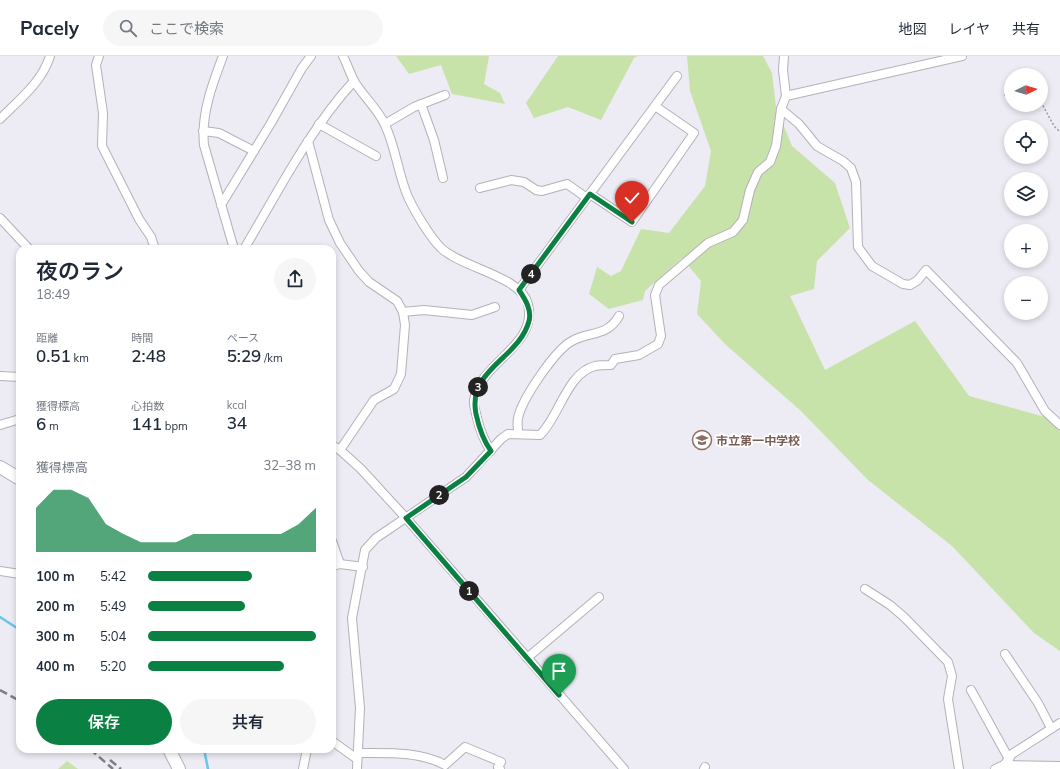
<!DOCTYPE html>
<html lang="ja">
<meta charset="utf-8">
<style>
body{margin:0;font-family:Mulish,"Noto Sans JP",sans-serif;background:#f6f6f7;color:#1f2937;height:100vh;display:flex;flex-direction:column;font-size:15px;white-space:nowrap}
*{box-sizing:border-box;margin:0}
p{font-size:13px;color:#747a83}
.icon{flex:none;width:22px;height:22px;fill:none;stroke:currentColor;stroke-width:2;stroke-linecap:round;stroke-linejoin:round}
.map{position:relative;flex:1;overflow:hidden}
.details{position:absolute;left:16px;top:189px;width:320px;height:508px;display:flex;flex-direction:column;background:#fff;border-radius:12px;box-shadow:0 2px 6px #0003}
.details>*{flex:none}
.needle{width:26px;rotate:85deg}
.buttons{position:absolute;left:1004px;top:12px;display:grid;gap:8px}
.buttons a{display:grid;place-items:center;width:44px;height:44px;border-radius:50%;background:#fff;box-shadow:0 2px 6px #0003;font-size:20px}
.pin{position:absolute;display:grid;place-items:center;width:34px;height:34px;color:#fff;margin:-41px -17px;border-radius:50% 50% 50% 0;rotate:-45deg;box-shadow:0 0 4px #0007}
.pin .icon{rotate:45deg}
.km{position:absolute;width:20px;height:20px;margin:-10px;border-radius:50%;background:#222;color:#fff;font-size:11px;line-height:20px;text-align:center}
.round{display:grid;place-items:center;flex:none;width:42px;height:42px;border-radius:21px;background:#f6f6f7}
.head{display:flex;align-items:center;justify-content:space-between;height:68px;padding:0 20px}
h1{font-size:22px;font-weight:600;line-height:30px}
.metrics{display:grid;grid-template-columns:repeat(3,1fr);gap:6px;height:68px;padding:4px 20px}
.metrics div{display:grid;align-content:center}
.metrics b{font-size:17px;font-weight:600}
.metrics small{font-size:11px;font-weight:400}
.metrics p{font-size:11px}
.chart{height:112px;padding:8px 20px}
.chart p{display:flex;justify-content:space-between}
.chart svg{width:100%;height:72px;margin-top:4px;fill:#0b8043;opacity:.7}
.button{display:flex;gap:8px;margin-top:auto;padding:8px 20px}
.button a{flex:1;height:46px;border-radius:24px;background:#0b8043;color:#fff;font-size:16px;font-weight:600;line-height:46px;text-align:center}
.button a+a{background:#f6f6f7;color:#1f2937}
ul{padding:0 20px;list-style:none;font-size:13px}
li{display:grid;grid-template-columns:64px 48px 1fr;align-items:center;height:30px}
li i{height:10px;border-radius:5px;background:#0b8043}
header{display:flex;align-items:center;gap:24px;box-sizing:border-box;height:56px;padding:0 20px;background:#fff;border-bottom:1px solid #e0e1e3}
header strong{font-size:19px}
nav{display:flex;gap:22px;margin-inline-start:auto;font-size:14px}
.search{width:280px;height:36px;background:#f6f6f7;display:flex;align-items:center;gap:10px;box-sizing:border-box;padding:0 14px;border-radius:22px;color:#747a83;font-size:15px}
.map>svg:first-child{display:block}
.green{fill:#c8e3a9}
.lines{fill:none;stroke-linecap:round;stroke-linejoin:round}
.stream{stroke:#66c8e7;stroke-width:2.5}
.street-casing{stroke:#b3b1b9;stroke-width:10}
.secondary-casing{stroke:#b3b1b9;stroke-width:14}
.path{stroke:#9c9ba2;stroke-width:1.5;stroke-dasharray:2 2;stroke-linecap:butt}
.street{stroke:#fff;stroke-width:8}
.secondary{stroke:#fff;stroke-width:12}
.rail{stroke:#7e7d83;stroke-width:2.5;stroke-dasharray:8 4;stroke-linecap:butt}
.route-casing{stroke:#fff;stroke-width:8}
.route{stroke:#0b8043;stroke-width:5}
.labels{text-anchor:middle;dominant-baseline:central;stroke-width:3.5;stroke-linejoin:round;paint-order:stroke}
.education-label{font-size:12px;font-weight:bold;fill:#785e54;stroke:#fff;text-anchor:start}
</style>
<header>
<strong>Pacely</strong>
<div class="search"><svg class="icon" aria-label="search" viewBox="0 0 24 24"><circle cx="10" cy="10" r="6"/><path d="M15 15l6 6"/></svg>ここで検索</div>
<nav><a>地図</a><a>レイヤ</a><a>共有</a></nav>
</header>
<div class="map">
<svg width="1060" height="713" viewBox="0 0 1060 713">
<rect width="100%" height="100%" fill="#edebf4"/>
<g class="green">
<polygon points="396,0 489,0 484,28 500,37 505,48 452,38 441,9 409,18"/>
<polygon points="558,0 638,0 634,2 601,64 568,51 534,62 526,47"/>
<polygon points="687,0 763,0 772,17 776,51 792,90 835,127 850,172 817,205 814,233 790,240 825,314 915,265 969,340 1060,365 1060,595 1034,577 952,490 868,424 801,355 726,289 697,258 701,225 682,202 645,235 643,244 609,253 589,238 597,211 611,220 621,215 641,173 669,177 705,130 711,95 690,35"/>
<polygon points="67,705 78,713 58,713"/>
</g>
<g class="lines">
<g class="stream">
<polyline points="0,561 20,574"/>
<polyline points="204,693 208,713"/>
</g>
<defs>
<g id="street">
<polyline points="99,0 96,9 103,57 102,90 139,163 151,181 155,193"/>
<path d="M223 0C212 29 201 58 204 89L234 193"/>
<path d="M343 0C347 8 350 17 354 25 363 40 378 53 385 69 396 92 398 118 408 141 415 156 430 181 441 192 462 212 521 220 528 248 538 290 480 306 474 344 473 349 476 356 477 362 480 374 484 385 491 395"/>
<polyline points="786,40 962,0"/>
<polyline points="421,48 434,84 443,122"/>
<polyline points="781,53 799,68 817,90 843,105 851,112 856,126 858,191 872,210 903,228 910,229 918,224 926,214 1017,307 1045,355 1060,369"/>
<path d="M0 63C19 44 42 26 50 0"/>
<polyline points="319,68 376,100"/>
<polyline points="385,68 414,51 445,39"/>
<polyline points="203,75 219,77 254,95"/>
<polyline points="308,85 329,164 340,187 359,215 369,226 397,245 403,256 405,269 401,318 394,333 374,344 340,394"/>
<polyline points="480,132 511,124 524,126 536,134 542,135 567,128 587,142"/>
<polyline points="590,138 632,166 694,77 655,50"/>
<polyline points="221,149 271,67 302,12 311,0"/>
<polyline points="0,162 29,193"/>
<path d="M244 193C278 136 309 74 354 25"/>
<polyline points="519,234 677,20"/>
<polyline points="403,256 424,254 472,259 495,251"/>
<polyline points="0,320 20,321"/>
<polyline points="0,369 20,363"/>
<path d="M518 377C518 372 517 366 518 362 522 343 555 294 572 285 590 275 607 281 619 260"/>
<polyline points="332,389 340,394 361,413 406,462 624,713"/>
<polyline points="332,485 340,508"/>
<polyline points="332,510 340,508 363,511"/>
<polyline points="0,515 20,518"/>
<polyline points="865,533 890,549 904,561 948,606 952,620 948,643 959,713"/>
<polyline points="1005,598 1038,647 1051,672"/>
<polyline points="527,602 599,541"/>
<polyline points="971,634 1009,703"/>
<polyline points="332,685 357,703"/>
<path d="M358 697C386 697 420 695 445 709L465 691 501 706 498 711 500 713"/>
<polyline points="1004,709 1012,698 1060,667"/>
<polyline points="303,713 307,693"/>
<path d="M357 713 360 652 352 562 365 494 376 482 466 421 501 383 508 378 540 379C559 361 567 317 595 310 600 309 606 309 611 309L615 303 639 299 658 288 661 280 655 239 659 229 708 187 733 176 743 164 750 134 758 116 770 106 776 90 781 53 786 40 783 14 784 0"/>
<polyline points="704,713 705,711"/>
<polyline points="995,713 1004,709 1060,710"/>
</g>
<g id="secondary">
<polyline points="0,411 20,423"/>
<polyline points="169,693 179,713"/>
</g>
</defs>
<use href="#street" class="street-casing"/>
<use href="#secondary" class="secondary-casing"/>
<g class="path">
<polyline points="1004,39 1011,38"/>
<polyline points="1041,46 1054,70 1060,76"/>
</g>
<use href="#street" class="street"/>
<use href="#secondary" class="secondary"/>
<g class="rail">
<polyline points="0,634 20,645"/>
<polyline points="90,693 113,713"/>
<polyline points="110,704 121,713"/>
</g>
</g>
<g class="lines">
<defs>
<path id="route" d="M559 639 406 462 466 421 491 395C483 384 479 372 476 358 467 313 519 303 529 265 532 254 525 243 519 234L590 138 632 166"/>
</defs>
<use href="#route" class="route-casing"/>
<use href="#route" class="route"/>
</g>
<defs>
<symbol id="school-ring" viewBox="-11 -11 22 22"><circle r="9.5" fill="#fff" stroke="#8d6e63" stroke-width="1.5"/><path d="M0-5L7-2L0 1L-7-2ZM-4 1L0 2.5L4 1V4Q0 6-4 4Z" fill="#8d6e63"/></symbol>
</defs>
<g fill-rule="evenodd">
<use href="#school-ring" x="691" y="373" width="22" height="22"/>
</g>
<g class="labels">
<g class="education-label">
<text x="716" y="384">市立第一中学校</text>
</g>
</g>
</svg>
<div class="buttons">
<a><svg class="needle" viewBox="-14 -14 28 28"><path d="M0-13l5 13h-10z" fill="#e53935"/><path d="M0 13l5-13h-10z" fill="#747a83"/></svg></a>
<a><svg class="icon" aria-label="locate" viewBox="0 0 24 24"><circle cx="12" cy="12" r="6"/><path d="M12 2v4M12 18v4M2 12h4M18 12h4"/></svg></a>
<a><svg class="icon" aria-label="layers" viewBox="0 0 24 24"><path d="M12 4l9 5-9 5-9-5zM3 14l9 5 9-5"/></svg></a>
<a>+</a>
<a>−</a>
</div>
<div class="pin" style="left:559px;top:639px;background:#1e9e55"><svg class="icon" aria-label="arrive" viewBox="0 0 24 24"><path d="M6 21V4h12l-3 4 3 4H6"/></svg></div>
<div class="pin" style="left:632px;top:166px;background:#d93025"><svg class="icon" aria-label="check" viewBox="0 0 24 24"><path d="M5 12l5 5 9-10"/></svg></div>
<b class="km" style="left:469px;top:535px">1</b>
<b class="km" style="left:439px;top:439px">2</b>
<b class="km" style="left:478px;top:331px">3</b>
<b class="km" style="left:531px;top:218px">4</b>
<section class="details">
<div class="head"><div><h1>夜のラン</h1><p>18:49</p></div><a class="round"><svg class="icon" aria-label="share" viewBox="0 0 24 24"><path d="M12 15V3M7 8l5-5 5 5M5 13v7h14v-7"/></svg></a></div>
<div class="metrics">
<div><p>距離</p><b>0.51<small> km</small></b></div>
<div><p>時間</p><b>2:48</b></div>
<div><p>ペース</p><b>5:29<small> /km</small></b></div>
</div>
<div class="metrics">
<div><p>獲得標高</p><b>6<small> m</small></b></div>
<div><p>心拍数</p><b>141<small> bpm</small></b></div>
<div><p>kcal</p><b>34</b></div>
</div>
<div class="chart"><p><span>獲得標高</span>32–38 m</p>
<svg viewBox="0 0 160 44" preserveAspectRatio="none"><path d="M0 44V17L10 6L20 6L30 11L40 27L50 33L60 38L70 38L80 38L90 33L100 33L110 33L120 33L130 33L140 33L150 27L160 17V44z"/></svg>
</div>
<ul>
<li><b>100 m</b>5:42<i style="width:62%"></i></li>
<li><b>200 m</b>5:49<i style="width:58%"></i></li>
<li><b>300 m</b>5:04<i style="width:100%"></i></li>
<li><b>400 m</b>5:20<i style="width:81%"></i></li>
</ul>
<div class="button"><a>保存</a><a>共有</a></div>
</section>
</div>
